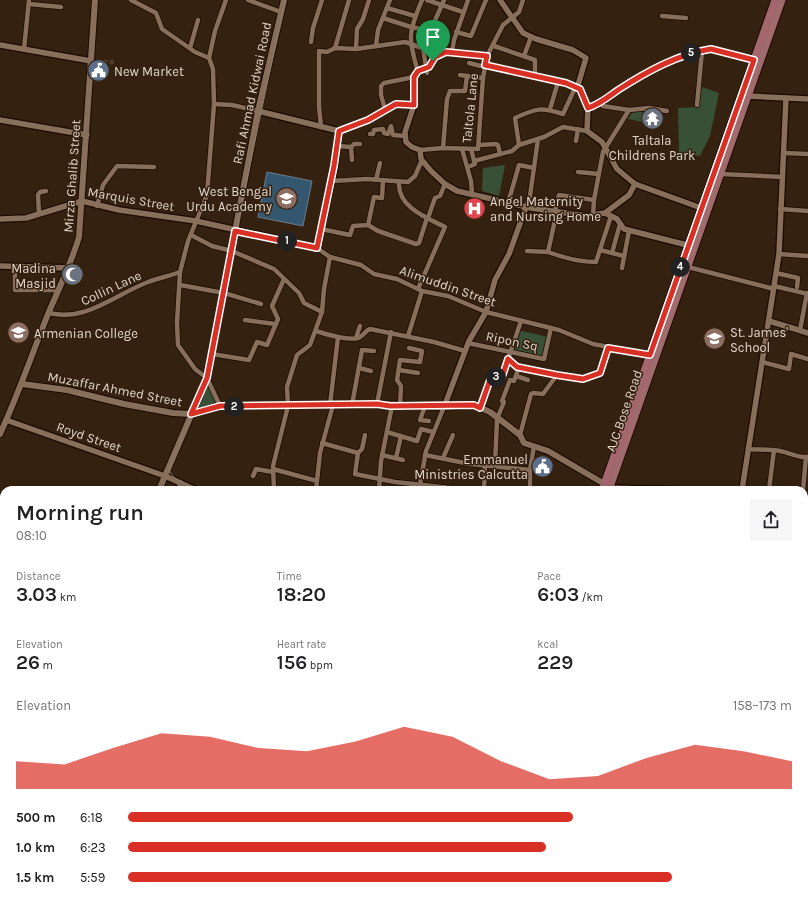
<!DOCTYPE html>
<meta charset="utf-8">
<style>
body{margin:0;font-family:Karla,sans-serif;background:#f6f6f6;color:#202124;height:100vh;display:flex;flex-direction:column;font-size:15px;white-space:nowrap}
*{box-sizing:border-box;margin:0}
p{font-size:13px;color:#757577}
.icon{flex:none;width:22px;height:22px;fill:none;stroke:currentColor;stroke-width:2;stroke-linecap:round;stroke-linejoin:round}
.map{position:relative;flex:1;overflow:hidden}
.drawer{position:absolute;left:0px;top:486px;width:808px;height:414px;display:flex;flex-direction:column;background:#fff;border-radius:12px 12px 0 0;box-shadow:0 2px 10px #0003}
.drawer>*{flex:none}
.pin{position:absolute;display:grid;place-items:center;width:34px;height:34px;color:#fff;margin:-41px -17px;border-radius:50% 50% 50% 0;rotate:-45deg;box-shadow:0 0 4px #0007}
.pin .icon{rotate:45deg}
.km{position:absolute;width:20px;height:20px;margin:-10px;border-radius:50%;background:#222;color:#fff;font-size:11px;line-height:20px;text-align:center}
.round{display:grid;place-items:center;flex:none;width:42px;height:42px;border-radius:0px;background:#f6f6f6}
.headline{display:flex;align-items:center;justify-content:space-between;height:68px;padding:0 16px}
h1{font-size:22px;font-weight:600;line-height:30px}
.metrics{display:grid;grid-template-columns:repeat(3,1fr);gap:6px;height:68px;padding:4px 16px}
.metrics div{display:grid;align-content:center}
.metrics b{font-size:20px;font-weight:600}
.metrics small{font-size:11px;font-weight:400}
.metrics p{font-size:11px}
.chart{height:112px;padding:8px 16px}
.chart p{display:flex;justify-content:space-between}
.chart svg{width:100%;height:72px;margin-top:4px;fill:#d93025;opacity:.7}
ul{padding:0 16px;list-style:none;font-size:13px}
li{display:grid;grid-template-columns:64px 48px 1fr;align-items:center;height:30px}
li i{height:10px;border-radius:5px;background:#d93025}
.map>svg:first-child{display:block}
.green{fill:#385035}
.water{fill:#34566e;stroke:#687c8a}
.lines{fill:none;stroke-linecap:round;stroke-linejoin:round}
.minor-tunnel{stroke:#4f3c2b;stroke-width:4.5;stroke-dasharray:4.5 2;stroke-linecap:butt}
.minor-casing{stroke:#1c0a00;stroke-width:6}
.tertiary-casing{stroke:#1c0a00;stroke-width:8}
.secondary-casing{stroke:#1c0a00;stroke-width:8}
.primary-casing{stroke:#1c0a00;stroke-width:9}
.minor{stroke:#876f5b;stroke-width:4.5}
.tertiary{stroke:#876f5b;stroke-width:5.5}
.secondary{stroke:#876f5b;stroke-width:6}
.primary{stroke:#a5676e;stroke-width:7}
.tram{stroke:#8c7c6d;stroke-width:1}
.route-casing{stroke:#fff;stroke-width:8}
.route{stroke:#d93025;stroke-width:5}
.labels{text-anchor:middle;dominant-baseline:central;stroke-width:3;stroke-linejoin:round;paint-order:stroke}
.poi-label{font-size:13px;fill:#e2d5ca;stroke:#35210f;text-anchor:start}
.street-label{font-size:13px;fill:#e2d5ca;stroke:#35210f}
</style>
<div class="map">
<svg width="808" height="900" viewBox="0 0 808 900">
<rect width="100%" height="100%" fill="#35210f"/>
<g class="green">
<polygon points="702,87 719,93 710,136 700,156 679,153 678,108 698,107"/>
<polygon points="632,112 646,112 643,122 628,119"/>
<polygon points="505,165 499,196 482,191 483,168"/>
<polygon points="518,330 548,337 543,357 513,351"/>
<polygon points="207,382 217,405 194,412"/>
<polygon points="338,896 463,896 462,900 336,900"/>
<polygon points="678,896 709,896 709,900 677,900"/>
</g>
<polygon class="water" points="267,172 312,181 303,226 258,217"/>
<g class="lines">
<polyline class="minor-tunnel" points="103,62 114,62"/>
<defs>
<g id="minor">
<polyline points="131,0 156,13 162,29 195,52 209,58"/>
<polyline points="248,0 281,12"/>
<polyline points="427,0 463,12"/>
<polyline points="29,4 61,7"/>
<polyline points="387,8 415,16"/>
<polyline points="662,16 686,18"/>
<polyline points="383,18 411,27 442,33"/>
<polyline points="430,32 444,0"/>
<polyline points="456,32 471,36 486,0"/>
<polyline points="311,42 313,28 322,0"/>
<polyline points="376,46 378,30 390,0"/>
<polyline points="494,46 535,60 535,76"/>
<polyline points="190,48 198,20"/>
<polyline points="335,48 349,0"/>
<polyline points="423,48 427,73"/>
<polyline points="24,49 29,0"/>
<polyline points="356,49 357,29 363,19 369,0"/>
<polyline points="452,52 454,40 468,0"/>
<polyline points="524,56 531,37"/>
<polyline points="209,58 213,69 214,104 207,195 188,241 180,272 177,323 178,345 195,369 207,378 220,406"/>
<polyline points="209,58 215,31 226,0"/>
<polyline points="469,63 485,67"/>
<polyline points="485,65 566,83 576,88"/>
<path d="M418 72C408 38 408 33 422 0"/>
<polyline points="460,75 483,78"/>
<polyline points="214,104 232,105 258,111"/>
<polyline points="600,104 603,106 629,110"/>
<polyline points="414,105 414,77 418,71 429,67 435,57 446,51 487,56"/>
<polyline points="697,105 702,51"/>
<path d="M588 108C600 104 607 97 617 91 641 75 681 51 710 49 719 49 744 58 755 60"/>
<polyline points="385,109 381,95 381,86 384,83 414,77"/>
<polyline points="550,109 558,82"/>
<polyline points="321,127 319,106 319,51 327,52 335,48 356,49 405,42 428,50 433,61"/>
<polyline points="370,134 373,134 374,130 383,129 384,133 388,134 391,126 393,135 405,136"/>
<polyline points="576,141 578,129"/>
<polyline points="479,145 496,144 498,145 500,154"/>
<path d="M519 145 515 118C537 108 541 107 563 114L575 88"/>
<polyline points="338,146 351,147 352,160"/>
<polyline points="351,147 354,144 360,144"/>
<polyline points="443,148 447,99 450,91 465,91 467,76"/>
<polyline points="462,149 471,181 472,194"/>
<polyline points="420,150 443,148 478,149 483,78 487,56 503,25 519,12 523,0"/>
<polyline points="784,153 808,154"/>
<polyline points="474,161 512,151 519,145 544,137 563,127 587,131"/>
<polyline points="468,167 475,164 471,149"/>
<polyline points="578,172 599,174"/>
<polyline points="721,174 782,177"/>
<polyline points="376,180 380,163"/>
<polyline points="332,181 367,179 408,182 415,176 422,160"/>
<path d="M399 182C397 207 427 218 445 227L418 289"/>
<polyline points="508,203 519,165 534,168"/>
<polyline points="97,206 103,185 117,166 154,167"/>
<polyline points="526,207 530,196 538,139"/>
<polyline points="780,209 808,211"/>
<polyline points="555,211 559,195 594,200"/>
<path d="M557 211 548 252C564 258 578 262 596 262L611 216"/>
<polyline points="39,214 38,195 40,192 46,191"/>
<polyline points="593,215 594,200 603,152 629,110 649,108 667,111"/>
<polyline points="428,218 435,198 440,196 445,184"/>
<polyline points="368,225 374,197 382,198 383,180"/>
<polyline points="321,229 350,235 353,226 368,225 378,231 416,244 419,243 427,218"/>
<polyline points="191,235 212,246 232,251 274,269 299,293 304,303 322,312"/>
<polyline points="317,248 330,257 361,265 374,274 397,279 422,291 448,296 486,312 559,330 593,344 652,355"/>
<polyline points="600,250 624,256"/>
<polyline points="527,251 548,252"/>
<polyline points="612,253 620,224"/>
<polyline points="779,254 808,256"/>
<polyline points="15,267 15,290 59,290"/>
<polyline points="688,267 774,289"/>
<polyline points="622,268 629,231"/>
<polyline points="776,273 798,278 797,287"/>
<polyline points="180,285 224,293 261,304"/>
<polyline points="774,286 808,294"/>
<path d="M49 313C86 322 114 295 148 282 158 278 170 276 180 272"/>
<polyline points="245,320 275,324"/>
<polyline points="800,330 807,293"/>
<path d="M316 331C325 334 352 342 360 337 364 335 366 330 370 329L434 342 465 351"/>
<polyline points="408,336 422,291"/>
<polyline points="356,338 360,326"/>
<polyline points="468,343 544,359 551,328"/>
<polyline points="212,354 249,360 257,342 267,345 278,319 272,306 284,279"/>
<polyline points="508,359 517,367 557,375"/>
<polyline points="762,362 789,369 791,354 808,359"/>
<polyline points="359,368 371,371"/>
<polyline points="399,370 418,373"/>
<polyline points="516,376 528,380"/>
<polyline points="377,404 391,332"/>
<polyline points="330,405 338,337"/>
<polyline points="352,405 362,350 374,351"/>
<polyline points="400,406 401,386 397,380 400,360 420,362 422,351 409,348"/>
<polyline points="425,406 420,420 429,421"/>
<polyline points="480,408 491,377 502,377 521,321"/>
<polyline points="387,432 417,441 421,429 433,432"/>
<path d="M520 435 531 394 533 393 543 394 557 375C570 377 591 383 602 371L608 347"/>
<polyline points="322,443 358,453 355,474 395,482 450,488 450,490"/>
<path d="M748 449C758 450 770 449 780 451 791 453 797 458 808 457"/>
<polyline points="358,453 362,449 365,435"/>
<polyline points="382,455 403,460"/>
<polyline points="425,455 470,464 530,470"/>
<polyline points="396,458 401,436"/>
<polyline points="443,458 453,435"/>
<polyline points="495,466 497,419 504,402 502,401 510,380 514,381 519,367"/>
<polyline points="273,469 317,481"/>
<polyline points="253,476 256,469 273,472"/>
<polyline points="179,490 180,482"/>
<polyline points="274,490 273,466 288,406 287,387 297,355 310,345 322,312 324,289 330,257"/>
<polyline points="316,490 320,453 333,405"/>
<polyline points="379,490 381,461 392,406"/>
<polyline points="419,490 426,451 444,407"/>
<polyline points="484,490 485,465"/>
<polyline points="530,490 530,470 534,446"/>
<polyline points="769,490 774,450"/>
<polyline points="803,490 806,457"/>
<polyline points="804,594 808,595"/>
<polyline points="804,608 808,609"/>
<polyline points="0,626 4,627"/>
<polyline points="804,679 808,664"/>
<polyline points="804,698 808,699"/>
<polyline points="804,718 808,732"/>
<polyline points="0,733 4,735"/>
<polyline points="804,764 808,746"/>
<polyline points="0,806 4,807"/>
<polyline points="0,860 4,861"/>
<polyline points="804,872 808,873"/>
<polyline points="234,896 246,900"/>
<polyline points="590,896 597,900"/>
<polyline points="32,900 33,896"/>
<polyline points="90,900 92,896"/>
<polyline points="148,900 149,896"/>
<polyline points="519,900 520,896"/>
<polyline points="567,900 571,896"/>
<polyline points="771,900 772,896"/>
</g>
<g id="tertiary">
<polyline points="500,0 523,33 536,39 573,50 586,58 578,85 588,108 587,131 602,142 617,169 635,184 704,209"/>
<polyline points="0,45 91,61"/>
<polyline points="746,96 808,99"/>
<polyline points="258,111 339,131 367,120 396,104 414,105 405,132 406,142 412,147 420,150 421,159 431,171 445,184 457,191 531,208 587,216 605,213 629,195 635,184"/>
<polyline points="0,120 87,135"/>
<polyline points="605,213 617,219 624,229 691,246"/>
<polyline points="0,219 26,218 82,201 119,210 196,221 317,248 335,166 339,131"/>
<polyline points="0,266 69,268"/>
<polyline points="769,321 808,333"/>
<polyline points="444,407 469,341 486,312 495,280 509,254 526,207"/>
<polyline points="6,420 165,476 196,490"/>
<polyline points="610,488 679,490"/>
<polyline points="742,490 779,254 786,98"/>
<polyline points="804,559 808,559"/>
<polyline points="804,761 808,761"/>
<polyline points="333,900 334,896"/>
<polyline points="712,900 712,896"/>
</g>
<g id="secondary">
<polyline points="22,384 67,390 124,404 173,413 191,414 220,406 377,404 444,407 474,405 490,412 520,435 524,443 548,451 608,486"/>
<path d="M0 434C18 395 32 354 48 314 59 288 71 264 79 237L95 0"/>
<polyline points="159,490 207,378 258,111 284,0"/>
<polyline points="0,497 4,502"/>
<polyline points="0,795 4,779"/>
<polyline points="221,900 223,896"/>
</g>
<g id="primary">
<polyline points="602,490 775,0"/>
<polyline points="609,490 782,0"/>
<polyline points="547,896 552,900"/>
<polyline points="459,900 460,896"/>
<polyline points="466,900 467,896"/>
</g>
</defs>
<use href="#minor" class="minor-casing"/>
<use href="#tertiary" class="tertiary-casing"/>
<use href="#secondary" class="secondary-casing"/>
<use href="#primary" class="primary-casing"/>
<use href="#minor" class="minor"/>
<use href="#tertiary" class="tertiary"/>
<use href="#secondary" class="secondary"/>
<use href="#primary" class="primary"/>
<g class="tram">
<path d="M199 490C189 485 170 480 169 468L208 378 233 245 285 0"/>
<polyline points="610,490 782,0"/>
<polyline points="550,896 555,900"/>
</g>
</g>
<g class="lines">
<defs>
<path id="route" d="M711 49 754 60 650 355 608 348 600 373 583 379 557 375 517 367 508 359 502 377H491L480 408 474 405 390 406 377 404 220 406 191 414 207 378 235 231 317 248 334 166 339 131 368 120 396 104 414 105V77L418 71 429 67 435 57 446 52 487 56 485 65 566 83 580 89 588 108C600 104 608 97 618 90 646 72 678 54 711 49Z"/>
</defs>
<use href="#route" class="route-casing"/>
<use href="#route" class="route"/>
</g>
<defs>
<symbol id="civic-disc" viewBox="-11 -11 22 22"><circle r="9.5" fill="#5c6f8a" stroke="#35210f"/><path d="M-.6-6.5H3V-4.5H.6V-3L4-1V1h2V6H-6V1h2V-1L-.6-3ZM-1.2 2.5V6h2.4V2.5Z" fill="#fff"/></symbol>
<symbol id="temple-disc" viewBox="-11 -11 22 22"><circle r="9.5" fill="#6b7280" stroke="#35210f"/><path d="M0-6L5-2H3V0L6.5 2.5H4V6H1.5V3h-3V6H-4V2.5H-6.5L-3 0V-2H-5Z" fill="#fff"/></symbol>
<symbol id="university-disc" viewBox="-11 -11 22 22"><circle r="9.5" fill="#8d6e63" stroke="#35210f"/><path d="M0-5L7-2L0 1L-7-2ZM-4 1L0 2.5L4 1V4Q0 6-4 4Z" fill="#fff"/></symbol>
<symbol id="hospital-disc" viewBox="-11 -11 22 22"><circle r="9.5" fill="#e0444e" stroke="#35210f"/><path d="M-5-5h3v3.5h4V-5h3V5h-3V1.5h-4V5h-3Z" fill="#fff"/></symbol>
<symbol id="mosque-disc" viewBox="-11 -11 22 22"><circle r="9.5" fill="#6b7280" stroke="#35210f"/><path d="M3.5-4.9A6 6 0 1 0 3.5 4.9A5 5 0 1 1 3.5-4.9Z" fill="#fff"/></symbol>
<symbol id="school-disc" viewBox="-11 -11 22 22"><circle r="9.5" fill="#8d6e63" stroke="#35210f"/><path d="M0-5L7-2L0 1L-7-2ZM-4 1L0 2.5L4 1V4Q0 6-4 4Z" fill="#fff"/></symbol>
</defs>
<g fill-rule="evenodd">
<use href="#civic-disc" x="86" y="58" width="25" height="25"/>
<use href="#temple-disc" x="640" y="106" width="25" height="25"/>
<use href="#university-disc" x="274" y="186" width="25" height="25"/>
<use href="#hospital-disc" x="462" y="196" width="25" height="25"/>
<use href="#mosque-disc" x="60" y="262" width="25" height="25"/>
<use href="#university-disc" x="6" y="320" width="25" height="25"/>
<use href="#school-disc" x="702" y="326" width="25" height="25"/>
<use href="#civic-disc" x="530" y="454" width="25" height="25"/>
</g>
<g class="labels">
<g class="poi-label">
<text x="114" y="71">New Market</text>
<text x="652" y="140" text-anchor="middle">Taltala<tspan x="652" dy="15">Childrens Park</tspan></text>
<text x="272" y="191" text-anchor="end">West Bengal<tspan x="272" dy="15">Urdu Academy</tspan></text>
<text x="490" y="201">Angel Maternity<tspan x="490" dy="15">and Nursing Home</tspan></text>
<text x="56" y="268" text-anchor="end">Madina<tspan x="56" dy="15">Masjid</tspan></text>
<text x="730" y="332">St. James'<tspan x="730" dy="15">School</tspan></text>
<text x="34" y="333">Armenian College</text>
<text x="528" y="459" text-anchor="end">Emmanuel<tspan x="528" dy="15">Ministries Calcutta</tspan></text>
</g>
<g class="street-label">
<text transform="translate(252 93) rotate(-78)">Rafi Ahmad Kidwai Road</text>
<text transform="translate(470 108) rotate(-84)">Taltola Lane</text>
<text transform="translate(72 176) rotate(-86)">Mirza Ghalib Street</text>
<text transform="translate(131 199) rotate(10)">Marquis Street</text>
<text transform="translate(448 286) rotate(19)">Alimuddin Street</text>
<text transform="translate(111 288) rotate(-25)">Collin Lane</text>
<text transform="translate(512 341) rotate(12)">Ripon Sq</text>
<text transform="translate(115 389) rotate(11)">Muzaffar Ahmed Street</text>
<text transform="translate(624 411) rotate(-71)">AJC Bose Road</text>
<text transform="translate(89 437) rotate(19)">Royd Street</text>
</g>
</g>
</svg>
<div class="pin" style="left:433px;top:61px;background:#1e9e55"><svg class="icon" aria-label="arrive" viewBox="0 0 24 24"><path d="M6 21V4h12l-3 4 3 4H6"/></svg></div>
<b class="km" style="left:287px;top:241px">1</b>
<b class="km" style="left:234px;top:407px">2</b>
<b class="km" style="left:496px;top:377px">3</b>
<b class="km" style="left:680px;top:267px">4</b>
<b class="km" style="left:691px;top:53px">5</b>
<section class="drawer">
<div class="headline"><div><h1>Morning run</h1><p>08:10</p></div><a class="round"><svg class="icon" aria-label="share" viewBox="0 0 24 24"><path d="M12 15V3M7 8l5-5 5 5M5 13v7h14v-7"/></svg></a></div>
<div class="metrics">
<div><p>Distance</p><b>3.03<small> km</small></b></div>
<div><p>Time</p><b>18:20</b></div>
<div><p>Pace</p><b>6:03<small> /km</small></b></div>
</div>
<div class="metrics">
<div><p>Elevation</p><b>26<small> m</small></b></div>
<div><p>Heart rate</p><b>156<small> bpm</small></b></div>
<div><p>kcal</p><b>229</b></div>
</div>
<div class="chart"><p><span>Elevation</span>158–173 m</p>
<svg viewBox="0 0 160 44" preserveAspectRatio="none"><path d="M0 44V27L10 29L20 19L30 10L40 12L50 19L60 21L70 15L80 6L90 12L100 27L110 38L120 36L130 25L140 17L150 21L160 27V44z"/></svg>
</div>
<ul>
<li><b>500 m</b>6:18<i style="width:67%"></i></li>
<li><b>1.0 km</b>6:23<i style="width:63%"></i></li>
<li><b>1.5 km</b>5:59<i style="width:82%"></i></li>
</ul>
</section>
</div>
